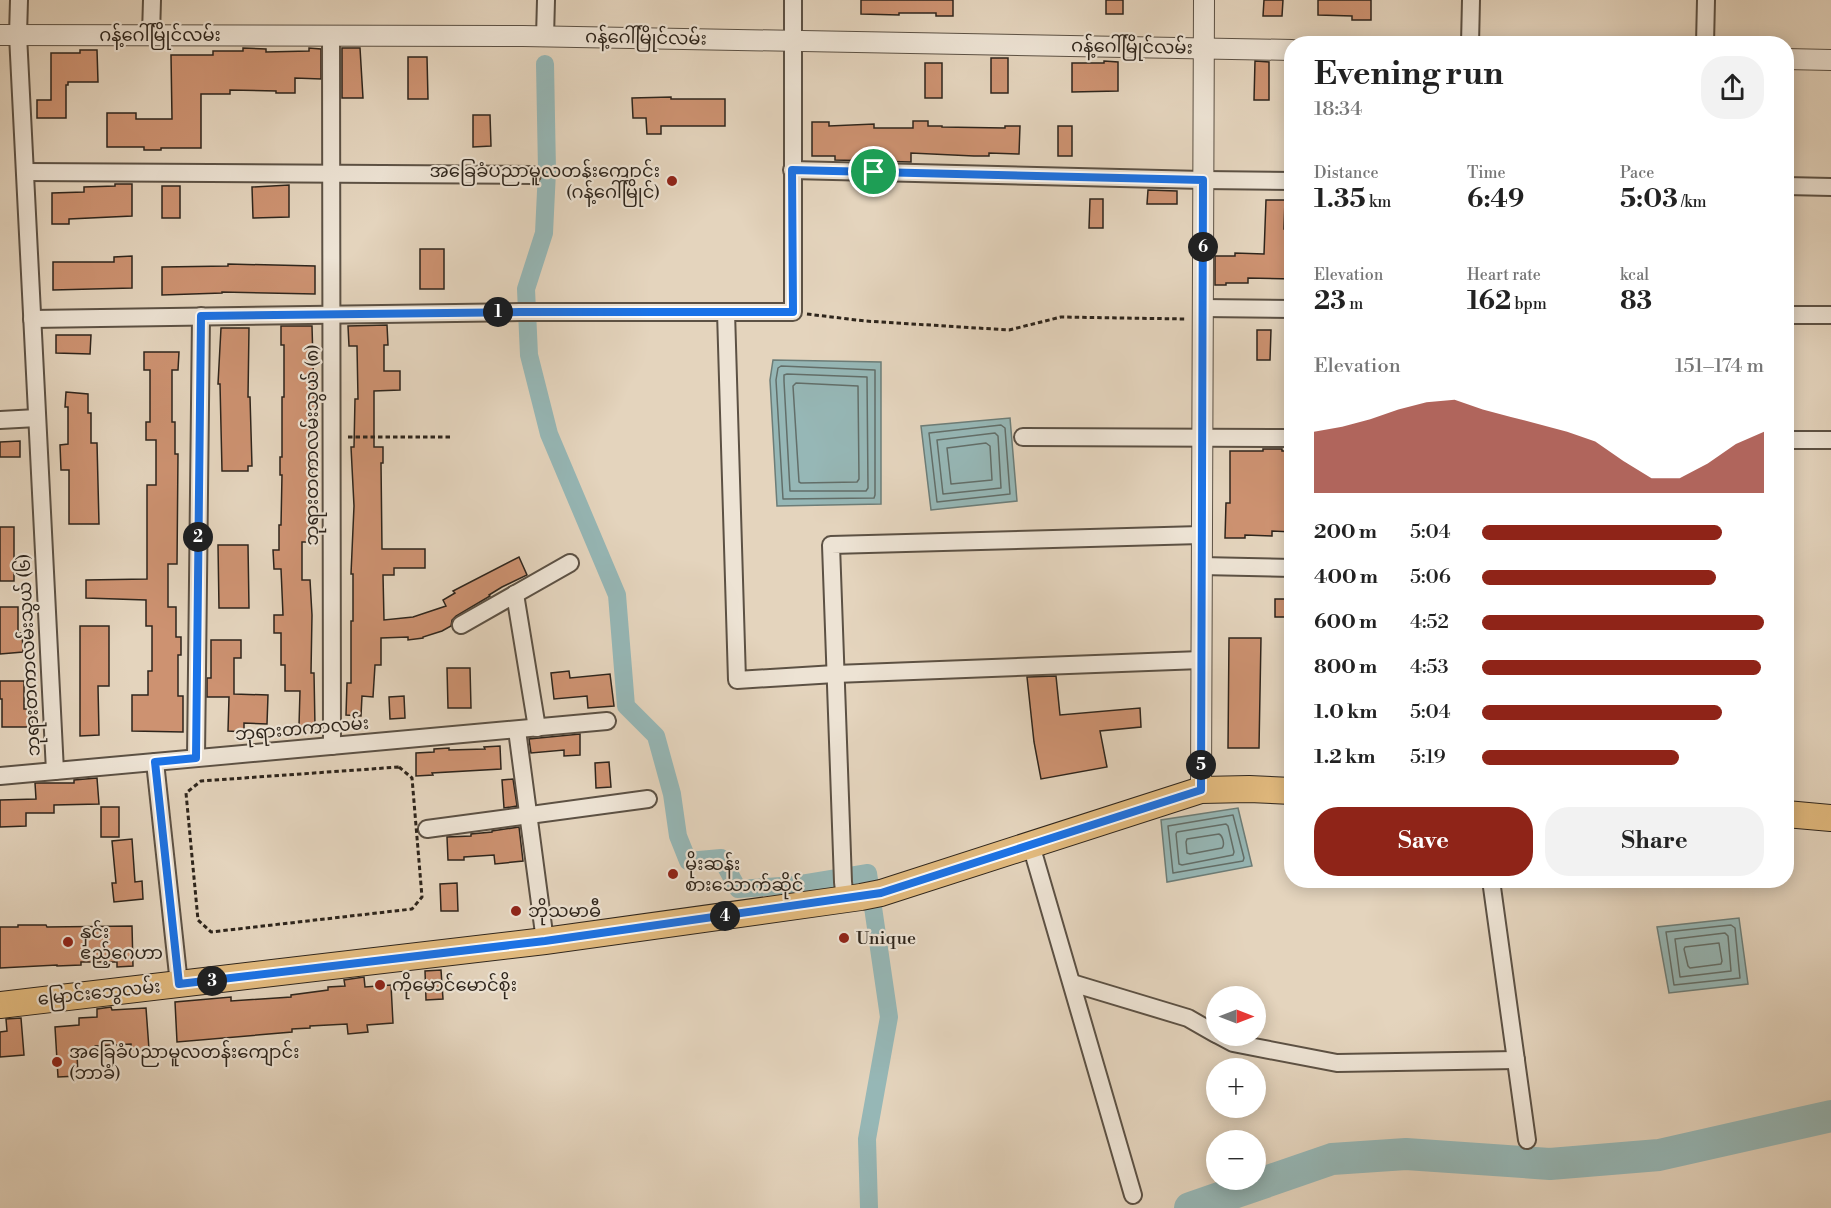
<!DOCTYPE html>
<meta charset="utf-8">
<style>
body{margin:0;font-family:"Libre Bodoni","Noto Sans Myanmar",serif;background:#f2f2f2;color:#222;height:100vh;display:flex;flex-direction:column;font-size:22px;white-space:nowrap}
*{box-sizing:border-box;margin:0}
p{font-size:20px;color:#767676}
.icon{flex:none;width:33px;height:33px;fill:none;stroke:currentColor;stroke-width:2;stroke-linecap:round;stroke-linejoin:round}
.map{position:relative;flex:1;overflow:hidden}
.sheet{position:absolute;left:1284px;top:36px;width:510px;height:852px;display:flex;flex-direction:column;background:#fff;border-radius:24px;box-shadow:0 3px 15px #0003}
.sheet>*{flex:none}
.needle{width:39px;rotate:90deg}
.controls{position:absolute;left:1206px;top:986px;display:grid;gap:12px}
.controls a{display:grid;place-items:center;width:60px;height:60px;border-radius:50%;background:#fff;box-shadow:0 3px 15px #0003;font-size:30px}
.pin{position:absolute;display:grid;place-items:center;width:51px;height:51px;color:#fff;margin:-26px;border:3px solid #fff;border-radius:50%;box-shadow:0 2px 6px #0007}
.km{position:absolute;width:30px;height:30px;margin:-15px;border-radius:50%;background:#222;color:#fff;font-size:16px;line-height:30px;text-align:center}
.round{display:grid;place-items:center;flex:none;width:63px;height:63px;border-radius:24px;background:#f2f2f2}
.headline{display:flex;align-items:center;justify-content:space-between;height:102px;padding:0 30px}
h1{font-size:33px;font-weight:800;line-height:45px}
.figures{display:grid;grid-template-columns:repeat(3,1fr);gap:9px;height:102px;padding:6px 30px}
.figures div{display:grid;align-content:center}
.figures b{font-size:26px;font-weight:800}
.figures small{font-size:16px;font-weight:400}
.figures p{font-size:16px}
.chart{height:168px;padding:12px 30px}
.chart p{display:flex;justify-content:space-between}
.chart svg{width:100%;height:108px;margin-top:6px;fill:#8f2418;opacity:.7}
.action{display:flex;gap:12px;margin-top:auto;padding:12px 30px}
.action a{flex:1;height:69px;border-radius:24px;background:#8f2418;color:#fff;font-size:24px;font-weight:800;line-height:69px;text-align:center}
.action a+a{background:#f2f2f2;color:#222}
ul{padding:0 30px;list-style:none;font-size:20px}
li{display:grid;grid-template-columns:96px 72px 1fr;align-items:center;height:45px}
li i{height:15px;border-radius:8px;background:#8f2418}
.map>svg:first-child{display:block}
.water{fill:#96b7b6;stroke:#6c7d78;stroke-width:1.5}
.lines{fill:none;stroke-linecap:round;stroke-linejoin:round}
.shore{stroke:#626e69;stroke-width:1.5}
.canal{stroke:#96b7b6;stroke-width:18}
.river{stroke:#96b7b6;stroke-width:32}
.building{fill:#cd9271;stroke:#2e251c;stroke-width:1.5}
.minor-casing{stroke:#5c5144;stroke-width:20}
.tertiary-casing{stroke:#5c5144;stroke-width:22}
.primary-casing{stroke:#2e251c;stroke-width:28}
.path{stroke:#2e251c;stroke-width:3;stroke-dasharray:4.5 3;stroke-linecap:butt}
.minor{stroke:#ede3d4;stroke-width:16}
.tertiary{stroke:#ede3d4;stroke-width:20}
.primary{stroke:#e2ba7e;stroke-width:26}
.route-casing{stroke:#fff;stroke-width:12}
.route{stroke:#1a73e8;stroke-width:8}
.poi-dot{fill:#8f2418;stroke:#ede3d4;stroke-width:2}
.labels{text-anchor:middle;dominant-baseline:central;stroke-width:4.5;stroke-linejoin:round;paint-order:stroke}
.street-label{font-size:18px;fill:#2e251c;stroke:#ede3d4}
.poi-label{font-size:18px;fill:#2e251c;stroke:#ede3d4;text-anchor:start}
</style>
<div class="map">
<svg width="1831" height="1208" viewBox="0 0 1831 1208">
<rect width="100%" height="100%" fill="#e4d4bd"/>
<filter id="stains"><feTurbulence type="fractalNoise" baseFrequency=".00333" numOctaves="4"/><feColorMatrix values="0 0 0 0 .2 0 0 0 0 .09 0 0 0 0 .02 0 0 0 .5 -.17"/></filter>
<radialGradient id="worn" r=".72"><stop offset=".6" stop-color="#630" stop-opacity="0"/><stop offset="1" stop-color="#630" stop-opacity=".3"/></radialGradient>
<g class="water">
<polygon points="773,360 881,362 881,504 777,506 770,380"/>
<polygon points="1010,418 1017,501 931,510 921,426"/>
<polygon points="1238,808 1252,866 1167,882 1161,820"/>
<polygon points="1739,918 1748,984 1669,993 1657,927"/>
</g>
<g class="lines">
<g class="shore">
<polygon points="781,366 875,370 875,495 874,498 783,499 776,380 778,368"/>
<polygon points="787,374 867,377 868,488 866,491 790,491 784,381 784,375"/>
<polygon points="796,383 858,386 859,479 857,482 801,483 799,482 793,386"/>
<polygon points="1001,425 1005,428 1010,494 937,502 929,433"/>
<polygon points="995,433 998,436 1001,488 943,494 937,440"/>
<polygon points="986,443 990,446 992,480 951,484 947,448"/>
<polygon points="1233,815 1244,858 1243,861 1173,873 1168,826"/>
<polygon points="1226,824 1228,826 1234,852 1233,855 1182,865 1179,864 1176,834 1177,832"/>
<path d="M1219 834C1223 836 1225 845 1222 848L1190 854 1187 853 1186 842 1187 839Z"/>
<polygon points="1731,925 1735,928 1740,978 1674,985 1666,932"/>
<polygon points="1725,933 1728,936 1731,971 1680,977 1675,939"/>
<polygon points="1719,943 1722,961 1721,964 1690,968 1688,966 1684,949 1685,947"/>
</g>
<polyline class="canal" points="545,64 547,171 544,233 526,289 529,355 549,434 617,595 626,706 656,736 672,794 678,836 688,861 721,858 738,889 795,885 868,873 889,1017 867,1139 869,1208"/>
<polyline class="river" points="1190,1208 1332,1159 1406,1154 1550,1164 1659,1155 1831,1116"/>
</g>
<g class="building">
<polygon points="861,0 953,0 953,16 936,16 936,13 899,13 899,15 861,14"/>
<rect x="1106" y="0" width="17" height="14"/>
<polygon points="1264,0 1283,0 1282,16 1263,16"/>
<polygon points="1318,0 1371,0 1371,20 1352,20 1352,16 1318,15"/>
<polygon points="243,48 266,49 266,52 309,51 309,48 321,49 321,79 295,78 295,93 276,93 276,91 230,90 230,94 201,94 201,148 161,148 161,150 144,150 144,147 107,147 107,113 136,113 136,119 172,119 171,55 213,55 213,51 243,51"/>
<polygon points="342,48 360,48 363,98 342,98"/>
<polygon points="80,50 97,50 98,82 68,82 68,85 66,85 66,118 37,118 37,100 51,100 51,53 80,53"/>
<polygon points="408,57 427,57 428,99 408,99"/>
<rect x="991" y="58" width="17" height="35"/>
<polygon points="1104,61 1118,62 1118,91 1072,92 1072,63 1104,63"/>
<polygon points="1255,61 1269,62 1269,100 1254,100"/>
<rect x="925" y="63" width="17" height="35"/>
<polygon points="671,97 671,99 725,99 725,126 661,126 661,134 647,134 646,118 633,118 632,98"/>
<polygon points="473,115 490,115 491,146 473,147"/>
<polygon points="913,121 928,121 928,126 942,126 942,127 1005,128 1005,126 1020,126 1019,154 989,153 989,156 974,156 911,153 911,162 835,160 835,156 812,156 812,122 829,122 829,126 874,124 874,128 913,128"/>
<rect x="1058" y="126" width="14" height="30"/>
<polygon points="115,184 132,184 132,216 69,219 69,224 52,224 52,193 84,192 84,187 115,186"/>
<polygon points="289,185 289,217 253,218 252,187"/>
<rect x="162" y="186" width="18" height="32"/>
<polygon points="1148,190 1177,191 1177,204 1147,204"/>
<polygon points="1090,199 1103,199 1103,228 1089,228"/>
<polygon points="1266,200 1285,200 1284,229 1292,229 1292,279 1248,278 1248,283 1226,283 1226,285 1215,285 1215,256 1235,256 1235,253 1264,254"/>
<rect x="420" y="249" width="24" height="40"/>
<polygon points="132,256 132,288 53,290 53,262 114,262 114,257"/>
<polygon points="228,264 315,266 315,294 222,292 222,293 162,295 162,267 228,266"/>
<polygon points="387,325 388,345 384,345 384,371 400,371 400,390 374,391 374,447 383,447 383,463 381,463 382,549 425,549 425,568 394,568 394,575 383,575 384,620 413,617 446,606 443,600 455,593 453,591 519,557 527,575 502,587 489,595 490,596 456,616 452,620 451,626 442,631 423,637 423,638 408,640 408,637 381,638 381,665 375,665 373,697 362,696 361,716 346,715 347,683 351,683 351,621 353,621 353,574 351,574 354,506 351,447 354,447 355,399 358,399 357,346 349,346 348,326"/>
<polygon points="281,326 312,326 314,397 315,397 316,414 310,414 312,475 310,475 309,542 302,542 302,580 310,580 312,615 311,673 314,673 315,727 299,726 300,691 285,691 285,665 281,665 281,633 274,633 274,615 283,615 281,569 274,569 273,550 279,550 279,525 281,525 282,475 280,475 280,457 282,457 282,397 284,397 284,345 281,345"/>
<polygon points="221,328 249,328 248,397 250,397 252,466 248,466 248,471 222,471 220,384 218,384"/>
<polygon points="1257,330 1271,330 1270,360 1257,360"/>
<polygon points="56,335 91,335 90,354 56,353"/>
<polygon points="144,352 179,352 178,370 172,370 172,422 175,422 175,454 178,454 177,564 168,564 168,607 176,607 176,637 181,637 181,655 178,655 178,696 183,696 183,732 132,731 132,695 148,695 148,671 152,671 152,626 146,626 146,600 86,598 86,580 147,579 147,485 156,485 156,440 146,440 146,422 150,422 150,370 144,370"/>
<polygon points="66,392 88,394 88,413 91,413 91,443 97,443 99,524 69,524 69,470 61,470 60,445 68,444 68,407 65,407"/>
<polygon points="20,441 20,457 0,457 0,442"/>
<polygon points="1263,449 1282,449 1282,451 1292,451 1292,532 1272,531 1272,536 1245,535 1245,538 1225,538 1226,503 1230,503 1230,451 1263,451"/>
<rect x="0" y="527" width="14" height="54"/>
<polygon points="218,545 248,545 249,608 219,608"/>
<rect x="1275" y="599" width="17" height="18"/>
<polygon points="0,607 18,607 18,633 22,633 23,652 0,654"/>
<polygon points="80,626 109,626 109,686 98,686 99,735 80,736"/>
<polygon points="1229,638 1261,638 1259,748 1228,748"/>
<polygon points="211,640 241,640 241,658 234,658 234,694 268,695 267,724 244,723 244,732 228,731 229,697 207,697 207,678 211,678"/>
<polygon points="447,668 470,668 471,708 448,708"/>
<polygon points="569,671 570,678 610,674 614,706 588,708 587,696 554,699 551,673"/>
<polygon points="1056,676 1060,715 1140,708 1141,727 1100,731 1107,767 1041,779 1034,742 1027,677"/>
<polygon points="0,681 24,681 24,709 32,709 32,727 2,727 2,699 0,699"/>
<polygon points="404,696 405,718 390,719 389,697"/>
<polygon points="580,734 580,755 564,756 564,750 531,753 529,739"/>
<polygon points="500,746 501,769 432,773 433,775 416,776 416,753 434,752 434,749 449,748 449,750 485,749 484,747"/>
<polygon points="609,762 611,787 596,788 595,763"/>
<polygon points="97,778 99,804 54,805 54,813 26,813 26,826 0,827 0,800 36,799 35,783 74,783 74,780"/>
<polygon points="513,779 517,806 504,808 502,780"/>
<rect x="101" y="807" width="18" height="30"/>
<polygon points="519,827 523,861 495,864 494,855 464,857 464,860 448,860 447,837 471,836 471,834 492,832 492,831"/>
<polygon points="132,839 135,882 142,881 143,899 114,902 112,883 116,883 112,841"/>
<polygon points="457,883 458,911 441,911 440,884"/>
<polygon points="18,925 46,925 47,927 132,926 133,966 117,967 117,962 81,962 81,965 57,966 57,965 0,968 0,927 18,927"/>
<polygon points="441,970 443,999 426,1000 425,971"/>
<polygon points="364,977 365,987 391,985 393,1023 367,1025 368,1032 348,1034 347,1024 310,1026 310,1028 292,1029 292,1032 177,1042 175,1002 231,997 231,1001 291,997 291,995 328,990 328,987 345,986 344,980"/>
<polygon points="111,1007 112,1010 146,1008 149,1049 132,1050 131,1044 95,1046 95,1053 77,1053 78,1076 58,1077 55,1027 79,1025 79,1018 97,1017 97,1009"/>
<polygon points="21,1018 24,1055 0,1057 0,1032 7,1031 6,1019"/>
</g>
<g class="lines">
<defs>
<g id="minor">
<polyline points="19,0 18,35 55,771"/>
<polyline points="151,35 152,0"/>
<polyline points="331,36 332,746"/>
<polyline points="545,37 546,0"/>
<polyline points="1470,44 1471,0"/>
<polyline points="1705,44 1706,0"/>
<polyline points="792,170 1203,180 1292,181"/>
<polyline points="25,172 532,175"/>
<polyline points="1786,186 1831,187"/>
<polyline points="1202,308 1292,309"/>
<polyline points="726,312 737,680 835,674 1201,660"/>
<polyline points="1786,315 1831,315"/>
<polyline points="32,319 520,312 793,312 793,0"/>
<polyline points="0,420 37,418"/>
<polyline points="1023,437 1292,438"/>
<polyline points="1786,440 1831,440"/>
<polyline points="1201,566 1292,568"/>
<polyline points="515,594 537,728"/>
<polyline points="461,625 570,563"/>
<polyline points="517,730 545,941"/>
<polyline points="196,758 201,316"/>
<polyline points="155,762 179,984"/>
<polyline points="0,776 607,721"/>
<polyline points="427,829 648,799"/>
<polyline points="1031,845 1133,1195"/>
<polyline points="1491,880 1527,1140"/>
<polyline points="845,899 843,882 831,545 1201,535"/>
<polyline points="1072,983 1188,1018 1216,1034"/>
<polyline points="1218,1035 1233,1043 1337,1063 1516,1060"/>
</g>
<g id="tertiary">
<polyline points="0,35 523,36 1292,50"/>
<polyline points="1786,59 1831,60"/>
<polyline points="1201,790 1204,0"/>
</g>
<g id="primary">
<polyline points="1786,814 1831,818"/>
<polyline points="0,1005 545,941 861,897 881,893 1201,790 1249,789 1292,791"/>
</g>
</defs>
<use href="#minor" class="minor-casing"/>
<use href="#tertiary" class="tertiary-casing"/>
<use href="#primary" class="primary-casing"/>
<g class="path">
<polyline points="807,314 865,321 1009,330 1061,317 1185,319"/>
<polyline points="348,437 451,437"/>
<polygon points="399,767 412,778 422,897 412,909 211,932 198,920 186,793 201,781"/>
</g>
<use href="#minor" class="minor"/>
<use href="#tertiary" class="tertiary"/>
<use href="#primary" class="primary"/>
</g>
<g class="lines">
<defs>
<polygon id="route" points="792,170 1203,180 1201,790 881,893 545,941 179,984 155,762 196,758 201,316 520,312 793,312"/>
</defs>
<use href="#route" class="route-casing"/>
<use href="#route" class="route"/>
</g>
<g class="poi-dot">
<circle cx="672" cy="181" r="6"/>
<circle cx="673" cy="874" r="6"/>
<circle cx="516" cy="911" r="6"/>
<circle cx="844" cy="938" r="6"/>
<circle cx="68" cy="942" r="6"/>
<circle cx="380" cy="985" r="6"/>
<circle cx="57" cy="1062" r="6"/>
</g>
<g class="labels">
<g class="street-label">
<text x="160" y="35">ဂန့်ဂေါ်မြိုင်လမ်း</text>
<text transform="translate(646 38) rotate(1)">ဂန့်ဂေါ်မြိုင်လမ်း</text>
<text transform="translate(1132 47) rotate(1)">ဂန့်ဂေါ်မြိုင်လမ်း</text>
<text transform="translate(312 445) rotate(-90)">ဘုရားတကာလမ်းသွယ် (၈)</text>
<text transform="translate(29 655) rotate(-93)">ဘုရားတကာလမ်းသွယ် (၆)</text>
<text transform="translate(302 729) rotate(-5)">ဘုရားတကာလမ်း</text>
<text transform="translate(99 993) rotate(-6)">မြောင်းဘွေလမ်း</text>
</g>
<g class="poi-label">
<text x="660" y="171" text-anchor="end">အခြေခံပညာမူလတန်းကျောင်း<tspan x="660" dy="21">(ဂန့်ဂေါ်မြိုင်)</tspan></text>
<text x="685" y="864">မိုးဆန်း<tspan x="685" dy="21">စားသောက်ဆိုင်</tspan></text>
<text x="528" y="911">ဘိုသမာဓီ</text>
<text x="80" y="932">နှင်း<tspan x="80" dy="21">ဧည့်ဂေဟာ</tspan></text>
<text x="856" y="938">Unique</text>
<text x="392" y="985">ကိုမောင်မောင်စိုး</text>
<text x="69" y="1052">အခြေခံပညာမူလတန်းကျောင်း<tspan x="69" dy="21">(ဘာခံ)</tspan></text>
</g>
</g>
<rect width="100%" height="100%" filter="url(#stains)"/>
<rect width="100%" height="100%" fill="url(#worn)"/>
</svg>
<div class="controls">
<a><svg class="needle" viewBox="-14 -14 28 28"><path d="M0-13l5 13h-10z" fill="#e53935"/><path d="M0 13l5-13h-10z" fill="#767676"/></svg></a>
<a>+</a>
<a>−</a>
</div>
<div class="pin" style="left:874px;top:172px;background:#1e9e55"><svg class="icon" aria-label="arrive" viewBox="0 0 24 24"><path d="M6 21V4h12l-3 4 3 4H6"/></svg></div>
<b class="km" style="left:498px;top:312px">1</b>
<b class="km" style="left:198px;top:537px">2</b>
<b class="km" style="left:212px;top:981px">3</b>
<b class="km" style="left:725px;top:916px">4</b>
<b class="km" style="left:1201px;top:765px">5</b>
<b class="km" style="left:1203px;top:247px">6</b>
<section class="sheet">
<div class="headline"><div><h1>Evening run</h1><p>18:34</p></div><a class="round"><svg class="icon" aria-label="share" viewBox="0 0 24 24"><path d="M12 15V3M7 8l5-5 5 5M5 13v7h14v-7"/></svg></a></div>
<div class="figures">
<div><p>Distance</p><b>1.35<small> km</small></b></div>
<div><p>Time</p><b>6:49</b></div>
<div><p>Pace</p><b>5:03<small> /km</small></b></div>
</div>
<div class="figures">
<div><p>Elevation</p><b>23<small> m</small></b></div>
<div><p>Heart rate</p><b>162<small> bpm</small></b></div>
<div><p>kcal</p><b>83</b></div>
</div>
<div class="chart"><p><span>Elevation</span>151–174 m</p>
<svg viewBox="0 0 160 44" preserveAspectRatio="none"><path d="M0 44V19L10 17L20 14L30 10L40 7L50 6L60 10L70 13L80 16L90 19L100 23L110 31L120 38L130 38L140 32L150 24L160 19V44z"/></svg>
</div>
<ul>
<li><b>200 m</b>5:04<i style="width:85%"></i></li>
<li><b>400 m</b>5:06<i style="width:83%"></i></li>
<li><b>600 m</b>4:52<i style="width:100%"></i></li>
<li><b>800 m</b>4:53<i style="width:99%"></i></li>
<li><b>1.0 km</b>5:04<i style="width:85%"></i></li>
<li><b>1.2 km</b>5:19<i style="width:70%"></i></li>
</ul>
<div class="action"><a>Save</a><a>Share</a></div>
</section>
</div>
